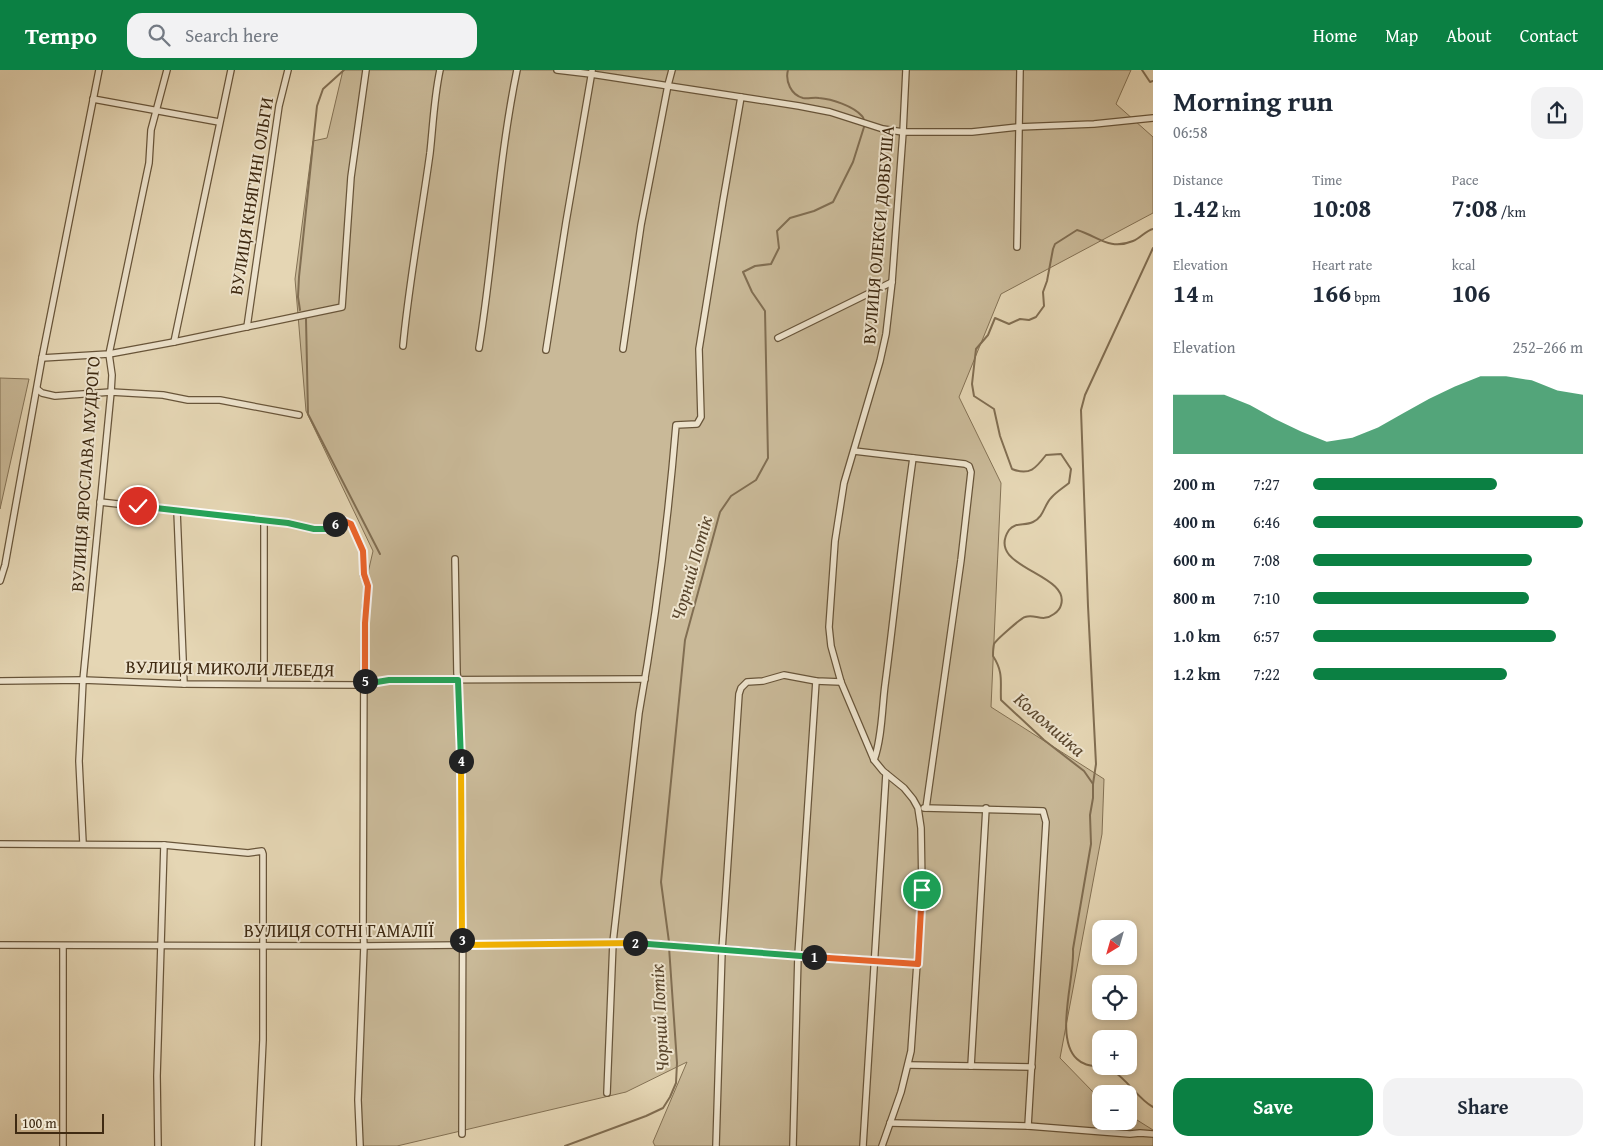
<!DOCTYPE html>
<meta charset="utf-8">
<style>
body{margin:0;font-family:"Gentium Book Plus",serif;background:#f2f2f3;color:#1f2937;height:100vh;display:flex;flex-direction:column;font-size:19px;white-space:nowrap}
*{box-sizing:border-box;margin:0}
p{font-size:16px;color:#747a83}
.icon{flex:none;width:28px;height:28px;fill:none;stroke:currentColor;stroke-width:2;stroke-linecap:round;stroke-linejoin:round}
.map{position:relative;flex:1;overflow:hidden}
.drawer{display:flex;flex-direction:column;background:#fff;width:450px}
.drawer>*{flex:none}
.needle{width:32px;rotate:217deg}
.controls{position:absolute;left:1092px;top:850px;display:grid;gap:10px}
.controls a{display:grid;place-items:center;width:45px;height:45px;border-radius:10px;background:#fff;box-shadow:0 2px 8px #0003;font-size:25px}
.scale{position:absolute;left:15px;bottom:12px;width:89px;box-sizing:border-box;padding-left:5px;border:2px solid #3f2a12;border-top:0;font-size:14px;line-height:18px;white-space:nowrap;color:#3f2a12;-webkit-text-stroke:4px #eee4ce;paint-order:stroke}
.pin{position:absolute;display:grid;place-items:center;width:42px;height:42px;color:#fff;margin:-21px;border:2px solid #fff;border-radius:50%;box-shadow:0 1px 5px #0007}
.km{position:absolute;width:25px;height:25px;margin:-12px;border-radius:50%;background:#222;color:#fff;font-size:14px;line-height:25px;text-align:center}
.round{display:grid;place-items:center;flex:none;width:52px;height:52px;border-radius:15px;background:#f2f2f3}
.headline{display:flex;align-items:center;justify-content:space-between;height:85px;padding:0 20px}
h1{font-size:28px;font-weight:800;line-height:38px}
.figures{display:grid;grid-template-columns:repeat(3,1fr);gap:8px;height:85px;padding:5px 20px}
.figures div{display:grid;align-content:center}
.figures b{font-size:25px;font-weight:800}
.figures small{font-size:14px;font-weight:400}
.figures p{font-size:14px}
.chart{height:140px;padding:10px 20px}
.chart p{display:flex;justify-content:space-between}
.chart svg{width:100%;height:90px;margin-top:5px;fill:#0b8043;opacity:.7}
.cta{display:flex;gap:10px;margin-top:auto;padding:10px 20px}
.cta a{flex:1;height:58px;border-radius:15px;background:#0b8043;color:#fff;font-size:20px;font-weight:800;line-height:58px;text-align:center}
.cta a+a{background:#f2f2f3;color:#1f2937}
ul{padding:0 20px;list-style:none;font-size:16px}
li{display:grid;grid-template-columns:80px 60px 1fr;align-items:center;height:38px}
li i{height:12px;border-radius:6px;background:#0b8043}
header{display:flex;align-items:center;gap:30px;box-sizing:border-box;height:70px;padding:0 25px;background:#0b8043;color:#fff}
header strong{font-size:24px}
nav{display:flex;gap:28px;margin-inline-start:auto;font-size:18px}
.search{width:350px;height:45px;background:#f2f2f3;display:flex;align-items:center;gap:12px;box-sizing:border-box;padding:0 18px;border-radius:15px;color:#747a83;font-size:19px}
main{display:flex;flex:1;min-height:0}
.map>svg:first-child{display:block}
.green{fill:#c9b998;stroke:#847255}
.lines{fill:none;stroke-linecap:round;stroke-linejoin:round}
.stream{stroke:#816e52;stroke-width:2}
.minor-casing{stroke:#68553a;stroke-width:8}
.minor{stroke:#eee4ce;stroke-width:5.5}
.split-1-casing{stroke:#fff;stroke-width:10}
.split-2-casing{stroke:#fff;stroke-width:10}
.split-3-casing{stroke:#fff;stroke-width:10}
.split-4-casing{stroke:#fff;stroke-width:10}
.split-5-casing{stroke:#fff;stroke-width:10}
.split-6-casing{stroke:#fff;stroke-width:10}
.split-7-casing{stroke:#fff;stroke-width:10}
.split-1{stroke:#f0652b;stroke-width:6}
.split-2{stroke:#22a559;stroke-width:6}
.split-3{stroke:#f5b400;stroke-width:6}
.split-4{stroke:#f5b400;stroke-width:6}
.split-5{stroke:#22a559;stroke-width:6}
.split-6{stroke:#f0652b;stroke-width:6}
.split-7{stroke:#22a559;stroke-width:6}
.labels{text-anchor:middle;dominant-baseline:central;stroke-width:4;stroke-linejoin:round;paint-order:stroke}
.street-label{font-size:18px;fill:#3f2a12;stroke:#eee4ce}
.water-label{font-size:19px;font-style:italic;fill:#5a462d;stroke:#eee4ce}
</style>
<header>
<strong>Tempo</strong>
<div class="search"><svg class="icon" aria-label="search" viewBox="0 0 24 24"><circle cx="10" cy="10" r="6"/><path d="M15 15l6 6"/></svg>Search here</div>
<nav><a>Home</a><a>Map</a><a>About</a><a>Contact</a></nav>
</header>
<main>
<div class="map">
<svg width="1153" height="1076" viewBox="0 0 1153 1076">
<rect width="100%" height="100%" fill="#e5d6b4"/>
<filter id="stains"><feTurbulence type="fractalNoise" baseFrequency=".004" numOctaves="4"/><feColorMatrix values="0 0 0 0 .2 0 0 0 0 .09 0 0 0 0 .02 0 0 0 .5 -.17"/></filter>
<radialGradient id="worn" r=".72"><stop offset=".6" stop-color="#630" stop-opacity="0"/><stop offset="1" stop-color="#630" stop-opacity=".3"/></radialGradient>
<g class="green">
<polygon points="343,0 1131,0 1116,34 1153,67 1153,143 1001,224 959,327 1001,413 991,637 1104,709 1102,764 1060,988 1094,1023 1101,1028 1101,1051 1129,1051 1129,1045 1153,1060 1153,1076 655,1076 653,1072 687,992 626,1022 397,1076 360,1076 365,516 373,481 306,341 295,209 313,71 327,68"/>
<polygon points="0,308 29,309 0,439"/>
</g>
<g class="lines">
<g class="stream">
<polyline points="1142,0 1150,12 1153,11"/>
<path d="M1153 159C1145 161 1141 168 1133 171 1109 181 1098 166 1077 160L1055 174 1053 179 1047 211 1043 222 1044 236 1036 247 1029 250 1020 249 1009 254 995 248 988 265 976 279 972 314 974 326 994 339 1000 366 1012 399C1030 406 1036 398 1046 385L1061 384 1071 399 1069 413C1063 418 1056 422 1051 428 1044 435 1044 447 1033 452 1025 456 1015 452 1009 460 984 498 1071 503 1061 535 1060 539 1057 542 1054 544 1042 553 1035 543 1025 547 1021 548 995 571 994 574 993 578 993 582 993 586 1004 603 1000 612 1001 630L1044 670 1084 701 1093 714V728L1090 745 1091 774 1073 879C1075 908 1054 968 1077 989 1087 999 1102 994 1113 1001 1128 1010 1139 1030 1153 1037"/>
<polyline points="300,240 298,227 299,207 317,36 323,19 344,0"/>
<polyline points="306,249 308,344 380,484"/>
<polyline points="1093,714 1096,694 1088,536 1081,340 1085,325 1153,178"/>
<path d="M669 872 661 812 685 570 720 442 731 426 756 410 768 388 765 241 752 222 743 202 755 196 771 194 779 178 777 161 790 148 814 141 833 132 853 92 864 57C864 54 865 49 862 46 853 36 832 29 819 28 814 27 808 29 803 28 791 25 785 11 788 0"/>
<polyline points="565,1076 646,1046 663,1038 670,1027 676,1013 677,993 669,877"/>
</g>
<defs>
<g id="minor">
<polyline points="557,0 591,4 799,36 830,42 883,59 903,62 972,62 1018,57 1094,54 1153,48"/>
<polyline points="93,29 219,52"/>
<polyline points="1017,177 1020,0"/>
<polyline points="247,257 279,36 288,0"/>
<polyline points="778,268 892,212"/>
<polyline points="174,272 231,0"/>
<path d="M403 276C409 212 421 148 430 83 433 56 434 28 440 0"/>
<path d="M479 278C494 186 498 92 517 0"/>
<polyline points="623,279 641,155 668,15 672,0"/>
<polyline points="546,280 566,152 592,1"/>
<polyline points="42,288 109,284 174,272 342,237 351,107 366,0"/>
<polyline points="37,319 42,323 55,326 111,322 163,325 188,330 220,330 299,345"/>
<polyline points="854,381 965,394 969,396 971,402 961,490 926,738"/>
<polyline points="100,432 288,453 310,458 325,459 344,451 351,454 356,464 363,481 363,504 368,516 365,542 364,582 363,857 364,876 358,1030 360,1076"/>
<polyline points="177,441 184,614"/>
<polyline points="455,489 457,603 458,610 463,793 462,1064"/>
<polyline points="0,511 5,495 42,288 99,0"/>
<polyline points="0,611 83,610 184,614 361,615 389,610 645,609"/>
<polyline points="264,613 264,451"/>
<path d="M874 690C882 668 882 638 885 615 895 539 902 464 913 388"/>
<polyline points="924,738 1043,741 1046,752 1028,1056"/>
<polyline points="83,773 79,691 83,610 111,322 112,305 109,284 149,93 151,60 167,0"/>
<polyline points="0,774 164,775 248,783 262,781 263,784 263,970 258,1076"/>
<polyline points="0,875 364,876 645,873 918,894"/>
<polyline points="63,876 63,1076"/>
<polyline points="909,995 1032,997"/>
<polyline points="971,996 986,738"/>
<path d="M607 1023 613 872 639 643C656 548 668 451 676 355L697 354 701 347 699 279 723 131 741 27"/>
<polyline points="890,1053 1028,1056 1130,1064 1140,1063 1153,1064"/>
<polyline points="158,1076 157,1006 164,775"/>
<polyline points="716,1076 722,880 739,624 741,618 747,612 763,611 784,605 816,611 841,612"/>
<polyline points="793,1076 798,885 816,611"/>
<polyline points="863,1076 886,704"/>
<polyline points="882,1076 901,1022 911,981 922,820 921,758 918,738 913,729 904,718 883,701 874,690 841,612 831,576 829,557 835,471 844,413 880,291 886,264 892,212 903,62 906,0"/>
</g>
</defs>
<use href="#minor" class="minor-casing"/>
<use href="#minor" class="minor"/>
</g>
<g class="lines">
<defs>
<polyline id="split-1" points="814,887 918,894 922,820"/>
<polyline id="split-2" points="635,873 814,887"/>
<polyline id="split-3" points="462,870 462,875 635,873"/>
<polyline id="split-4" points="461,691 462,870"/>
<polyline id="split-5" points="365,611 365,614 389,610 458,610 461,691"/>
<polyline id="split-6" points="335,454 344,451 351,454 363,481 364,504 368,516 365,553 365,611"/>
<polyline id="split-7" points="138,436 288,453 314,459 325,459 335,454"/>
</defs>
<use href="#split-1" class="split-1-casing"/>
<use href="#split-2" class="split-2-casing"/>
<use href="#split-3" class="split-3-casing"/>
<use href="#split-4" class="split-4-casing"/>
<use href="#split-5" class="split-5-casing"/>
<use href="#split-6" class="split-6-casing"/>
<use href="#split-7" class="split-7-casing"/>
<use href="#split-1" class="split-1"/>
<use href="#split-2" class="split-2"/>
<use href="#split-3" class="split-3"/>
<use href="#split-4" class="split-4"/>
<use href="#split-5" class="split-5"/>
<use href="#split-6" class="split-6"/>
<use href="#split-7" class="split-7"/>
</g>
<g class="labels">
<g class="street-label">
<text transform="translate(251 126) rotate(-81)">ВУЛИЦЯ КНЯГИНІ ОЛЬГИ</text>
<text transform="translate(878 165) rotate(-85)">ВУЛИЦЯ ОЛЕКСИ ДОВБУША</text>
<text transform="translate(85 404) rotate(-86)">ВУЛИЦЯ ЯРОСЛАВА МУДРОГО</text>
<text transform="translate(230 598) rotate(1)">ВУЛИЦЯ МИКОЛИ ЛЕБЕДЯ</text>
<text x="339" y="860">ВУЛИЦЯ СОТНІ ГАМАЛІЇ</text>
</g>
<g class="water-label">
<text transform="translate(691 498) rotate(-74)">Чорний Потік</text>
<text transform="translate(1050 654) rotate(41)">Коломийка</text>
<text transform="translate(659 948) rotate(-93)">Чорний Потік</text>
</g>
</g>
<rect width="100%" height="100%" filter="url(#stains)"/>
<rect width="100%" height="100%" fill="url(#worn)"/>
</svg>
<div class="controls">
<a><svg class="needle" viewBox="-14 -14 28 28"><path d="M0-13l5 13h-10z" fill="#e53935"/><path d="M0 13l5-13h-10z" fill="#747a83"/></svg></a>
<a><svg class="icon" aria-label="locate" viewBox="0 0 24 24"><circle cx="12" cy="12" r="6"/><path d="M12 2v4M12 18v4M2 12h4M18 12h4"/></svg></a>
<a>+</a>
<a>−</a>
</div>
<div class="scale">100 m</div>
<div class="pin" style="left:922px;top:820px;background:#1e9e55"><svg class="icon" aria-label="arrive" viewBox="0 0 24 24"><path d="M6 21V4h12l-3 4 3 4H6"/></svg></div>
<div class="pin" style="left:138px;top:436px;background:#d93025"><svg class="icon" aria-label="check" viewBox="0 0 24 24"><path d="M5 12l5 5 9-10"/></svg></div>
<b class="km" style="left:814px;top:887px">1</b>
<b class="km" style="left:635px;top:873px">2</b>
<b class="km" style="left:462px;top:870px">3</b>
<b class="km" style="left:461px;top:691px">4</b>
<b class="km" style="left:365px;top:611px">5</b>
<b class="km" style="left:335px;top:454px">6</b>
</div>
<section class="drawer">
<div class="headline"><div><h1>Morning run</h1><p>06:58</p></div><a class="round"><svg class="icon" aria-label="share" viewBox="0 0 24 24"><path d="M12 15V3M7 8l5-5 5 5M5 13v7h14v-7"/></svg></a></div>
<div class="figures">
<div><p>Distance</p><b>1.42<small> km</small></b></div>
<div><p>Time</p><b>10:08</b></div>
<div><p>Pace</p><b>7:08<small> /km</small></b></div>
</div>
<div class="figures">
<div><p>Elevation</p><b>14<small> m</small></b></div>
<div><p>Heart rate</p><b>166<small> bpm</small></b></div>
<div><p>kcal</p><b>106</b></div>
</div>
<div class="chart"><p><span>Elevation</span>252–266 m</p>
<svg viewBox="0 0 160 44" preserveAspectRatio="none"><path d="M0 44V15L10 15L20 15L30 20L40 27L50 33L60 38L70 36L80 31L90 24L100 17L110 11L120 6L130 6L140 8L150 13L160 15V44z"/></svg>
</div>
<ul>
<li><b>200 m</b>7:27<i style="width:68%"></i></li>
<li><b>400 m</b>6:46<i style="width:100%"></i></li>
<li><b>600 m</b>7:08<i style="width:81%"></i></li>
<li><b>800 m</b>7:10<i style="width:80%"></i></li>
<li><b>1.0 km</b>6:57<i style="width:90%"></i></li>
<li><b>1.2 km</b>7:22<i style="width:72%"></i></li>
</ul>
<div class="cta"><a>Save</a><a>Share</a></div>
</section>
</main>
